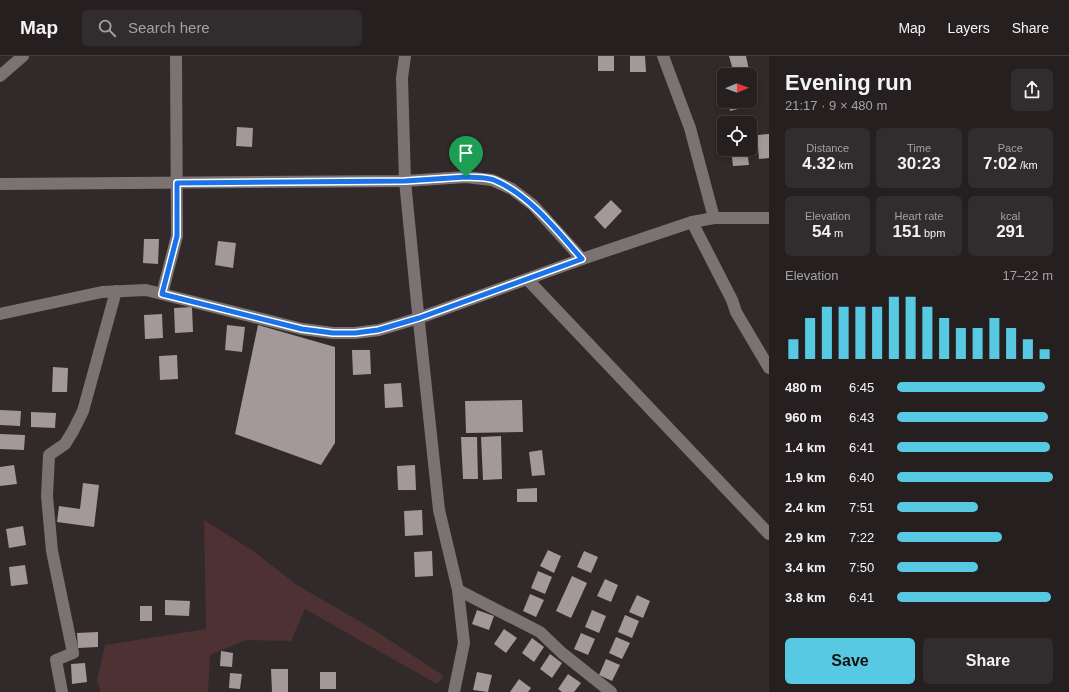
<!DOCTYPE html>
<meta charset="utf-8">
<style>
body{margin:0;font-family:Helvetica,sans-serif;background:#312c2d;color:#f1f3f6;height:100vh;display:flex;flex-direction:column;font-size:15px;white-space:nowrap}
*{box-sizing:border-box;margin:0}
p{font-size:13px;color:#a3a2a5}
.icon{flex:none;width:22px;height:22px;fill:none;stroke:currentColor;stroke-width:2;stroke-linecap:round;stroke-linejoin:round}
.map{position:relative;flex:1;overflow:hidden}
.sheet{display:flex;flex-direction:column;background:#251f20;width:300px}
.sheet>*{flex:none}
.needle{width:26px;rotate:89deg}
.tools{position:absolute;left:717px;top:12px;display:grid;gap:8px}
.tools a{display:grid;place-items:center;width:40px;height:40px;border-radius:6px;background:#251f20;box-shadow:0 2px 6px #0003,0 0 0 1px #423d3e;font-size:20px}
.pin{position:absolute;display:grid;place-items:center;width:34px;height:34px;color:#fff;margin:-41px -17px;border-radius:50% 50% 50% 0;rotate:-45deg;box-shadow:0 0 4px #0007}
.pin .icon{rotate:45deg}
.round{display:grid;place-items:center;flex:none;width:42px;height:42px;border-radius:6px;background:#312c2d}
.overview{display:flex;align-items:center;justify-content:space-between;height:68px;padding:0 16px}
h1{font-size:22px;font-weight:800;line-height:30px}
.figures{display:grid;grid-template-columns:repeat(3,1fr);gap:6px;height:68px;padding:4px 16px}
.figures div{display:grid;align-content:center;border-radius:6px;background:#312c2d;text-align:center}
.figures b{font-size:17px;font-weight:800}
.figures small{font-size:11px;font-weight:400}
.figures p{font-size:11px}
.chart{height:112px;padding:8px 16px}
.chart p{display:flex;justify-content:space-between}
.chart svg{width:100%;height:72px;margin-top:4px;stroke:#57c9e2;stroke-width:6}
.button{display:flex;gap:8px;margin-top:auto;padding:8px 16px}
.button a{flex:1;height:46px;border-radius:6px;background:#57c9e2;color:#111;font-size:16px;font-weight:800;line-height:46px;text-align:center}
.button a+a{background:#312c2d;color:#f1f3f6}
ul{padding:0 16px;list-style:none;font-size:13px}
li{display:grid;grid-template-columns:64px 48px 1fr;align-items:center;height:30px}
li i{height:10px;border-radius:5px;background:#57c9e2}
header{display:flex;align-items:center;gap:24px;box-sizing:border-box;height:56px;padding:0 20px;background:#251f20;border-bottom:1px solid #423d3e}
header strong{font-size:19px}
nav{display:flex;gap:22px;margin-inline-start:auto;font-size:14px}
.search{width:280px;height:36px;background:#312c2d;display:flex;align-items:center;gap:10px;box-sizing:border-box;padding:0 14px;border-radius:6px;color:#a3a2a5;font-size:15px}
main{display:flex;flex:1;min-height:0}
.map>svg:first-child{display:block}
.green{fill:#4d3133}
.building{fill:#a3999a}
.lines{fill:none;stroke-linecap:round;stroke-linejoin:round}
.street{stroke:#7b7272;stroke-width:12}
.secondary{stroke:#7b7272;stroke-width:12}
.route-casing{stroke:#fff;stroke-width:8}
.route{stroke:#1a73e8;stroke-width:5}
</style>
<header>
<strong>Map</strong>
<div class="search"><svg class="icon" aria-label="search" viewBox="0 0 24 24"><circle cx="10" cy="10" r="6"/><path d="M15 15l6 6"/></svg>Search here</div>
<nav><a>Map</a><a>Layers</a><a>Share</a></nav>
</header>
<main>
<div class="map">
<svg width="769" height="636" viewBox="0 0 769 636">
<rect width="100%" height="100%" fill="#31292a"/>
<polygon class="green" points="204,464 253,495 297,529 371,572 444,620 437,628 305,553 291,585 246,584 210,599 208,636 101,636 97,625 105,589 206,573"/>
<g class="building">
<rect x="598" y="0" width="16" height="15"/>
<polygon points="630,0 645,0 646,16 630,16"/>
<polygon points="729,0 746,0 749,14 734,18"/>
<polygon points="728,45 744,45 746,51 730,55"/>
<polygon points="237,71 253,72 252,91 236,90"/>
<polygon points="769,78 769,102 759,103 757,79"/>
<polygon points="731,93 747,93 749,109 733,110"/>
<polygon points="611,144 622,155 605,173 594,161"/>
<polygon points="144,183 159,183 158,208 143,207"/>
<polygon points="218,185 236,187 233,212 215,209"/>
<polygon points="192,251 193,276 175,277 174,252"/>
<polygon points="162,258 163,282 145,283 144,259"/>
<polygon points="227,269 245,271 242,296 225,294"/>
<polygon points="258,269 335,291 335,387 321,409 235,378"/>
<polygon points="352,294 370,294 371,318 353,319"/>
<polygon points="177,299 178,323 160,324 159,300"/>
<polygon points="53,311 68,312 67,336 52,336"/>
<polygon points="401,327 403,351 385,352 384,328"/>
<polygon points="522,344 523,376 466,377 465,345"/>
<polygon points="0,354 21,355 20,370 0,369"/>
<polygon points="31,356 56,357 55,372 31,371"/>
<polygon points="0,378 25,379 24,394 0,393"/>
<polygon points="501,380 502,423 483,424 481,381"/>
<polygon points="461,381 477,381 478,423 463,423"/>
<polygon points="542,394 545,419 532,420 529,396"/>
<polygon points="14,409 17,428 0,430 0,411"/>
<polygon points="415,409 416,434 398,434 397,410"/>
<polygon points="83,427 99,429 94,471 57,466 59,450 80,453"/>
<polygon points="537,432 537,446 517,446 517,433"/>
<polygon points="422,454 423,479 405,480 404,455"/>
<polygon points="23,470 26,489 9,492 6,473"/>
<polygon points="548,494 561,500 554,517 540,510"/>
<polygon points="432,495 433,520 415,521 414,496"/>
<polygon points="584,495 598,501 591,517 577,511"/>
<polygon points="25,509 28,528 11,530 9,511"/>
<polygon points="538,515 552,521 545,538 531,532"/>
<polygon points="572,520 587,527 571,562 556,555"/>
<polygon points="605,523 618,529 611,546 597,540"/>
<polygon points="530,538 544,544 536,561 523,555"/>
<polygon points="637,539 650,545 643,562 629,556"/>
<polygon points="165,544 190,545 189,560 165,559"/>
<rect x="140" y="550" width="12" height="15"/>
<polygon points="477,554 494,560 489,574 472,568"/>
<polygon points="592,554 606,560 599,577 585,571"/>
<polygon points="625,559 639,565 632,582 618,576"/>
<polygon points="504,573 517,582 506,597 494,588"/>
<polygon points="98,576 98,591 78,592 77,577"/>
<polygon points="581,577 595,583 588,599 574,593"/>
<polygon points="616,581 630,587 622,603 609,597"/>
<polygon points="532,582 544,591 534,606 522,597"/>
<polygon points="221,595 233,597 232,611 220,610"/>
<polygon points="550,598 562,607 552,622 540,613"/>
<polygon points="606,603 620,609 612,625 599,619"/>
<polygon points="85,607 87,626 72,628 71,608"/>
<polygon points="271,613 288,613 288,636 272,636"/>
<rect x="320" y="616" width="16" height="17"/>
<polygon points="477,616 492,619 488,636 473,634"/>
<polygon points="230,617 242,618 240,633 229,632"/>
<polygon points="568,618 581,627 574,636 562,636 558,633"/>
<polygon points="519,623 531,632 528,636 510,636"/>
</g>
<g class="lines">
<g class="street">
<polyline points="405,0 402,22 405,125 417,247 439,454 458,534 464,587 454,636"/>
<polyline points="663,0 690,72 714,162"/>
<polyline points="0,128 405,125 466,121 492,124 512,133 533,149 582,203"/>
<polyline points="692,166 732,244 736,256 769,312"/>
<polyline points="527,223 769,478"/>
<polyline points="162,238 177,180 176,0"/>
<polyline points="0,258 102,236 146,234 302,273 333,277 355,277 379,274 419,262 582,203 692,166 714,162 769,162"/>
<polyline points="458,534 540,576 562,597 611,636"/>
<polyline points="62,636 56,604 73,597 52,495 47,440 49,399 65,388 73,375 83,355 116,235"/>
</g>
<polyline class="secondary" points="0,20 23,0"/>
</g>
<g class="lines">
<defs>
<path id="route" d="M466 121C475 122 486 121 494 124 530 139 557 175 582 203L419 262 378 274 355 277H333L302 273 162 238 177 180V127L405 125Z"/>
</defs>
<use href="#route" class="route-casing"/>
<use href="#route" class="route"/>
</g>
</svg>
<div class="tools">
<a><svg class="needle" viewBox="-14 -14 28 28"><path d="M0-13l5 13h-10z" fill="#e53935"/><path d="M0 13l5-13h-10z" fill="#a3a2a5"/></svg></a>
<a><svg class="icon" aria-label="locate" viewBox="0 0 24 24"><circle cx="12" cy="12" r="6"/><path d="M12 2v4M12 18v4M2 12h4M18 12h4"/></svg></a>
</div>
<div class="pin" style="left:466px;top:121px;background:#1e9e55"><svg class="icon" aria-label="arrive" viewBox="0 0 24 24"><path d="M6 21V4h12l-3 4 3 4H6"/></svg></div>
</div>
<section class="sheet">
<div class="overview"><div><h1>Evening run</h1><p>21:17 · 9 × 480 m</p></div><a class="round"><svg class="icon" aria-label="share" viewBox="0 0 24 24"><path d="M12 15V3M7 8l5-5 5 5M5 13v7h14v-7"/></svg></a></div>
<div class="figures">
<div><p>Distance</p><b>4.32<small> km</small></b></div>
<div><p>Time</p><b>30:23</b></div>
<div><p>Pace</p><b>7:02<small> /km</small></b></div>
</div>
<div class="figures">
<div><p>Elevation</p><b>54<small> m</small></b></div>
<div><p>Heart rate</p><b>151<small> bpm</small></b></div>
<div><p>kcal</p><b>291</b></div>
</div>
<div class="chart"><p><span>Elevation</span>17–22 m</p>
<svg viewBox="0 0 160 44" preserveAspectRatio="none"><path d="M5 44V32M15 44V19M25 44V12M35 44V12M45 44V12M55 44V12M65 44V6M75 44V6M85 44V12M95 44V19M105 44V25M115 44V25M125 44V19M135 44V25M145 44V32M155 44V38"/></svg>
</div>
<ul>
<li><b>480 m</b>6:45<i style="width:95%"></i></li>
<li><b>960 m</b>6:43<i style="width:97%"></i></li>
<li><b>1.4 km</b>6:41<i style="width:98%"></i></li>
<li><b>1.9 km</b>6:40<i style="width:100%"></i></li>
<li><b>2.4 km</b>7:51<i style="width:52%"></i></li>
<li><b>2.9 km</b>7:22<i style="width:67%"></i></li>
<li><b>3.4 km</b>7:50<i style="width:52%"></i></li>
<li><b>3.8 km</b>6:41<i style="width:99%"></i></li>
</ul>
<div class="button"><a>Save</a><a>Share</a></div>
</section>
</main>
